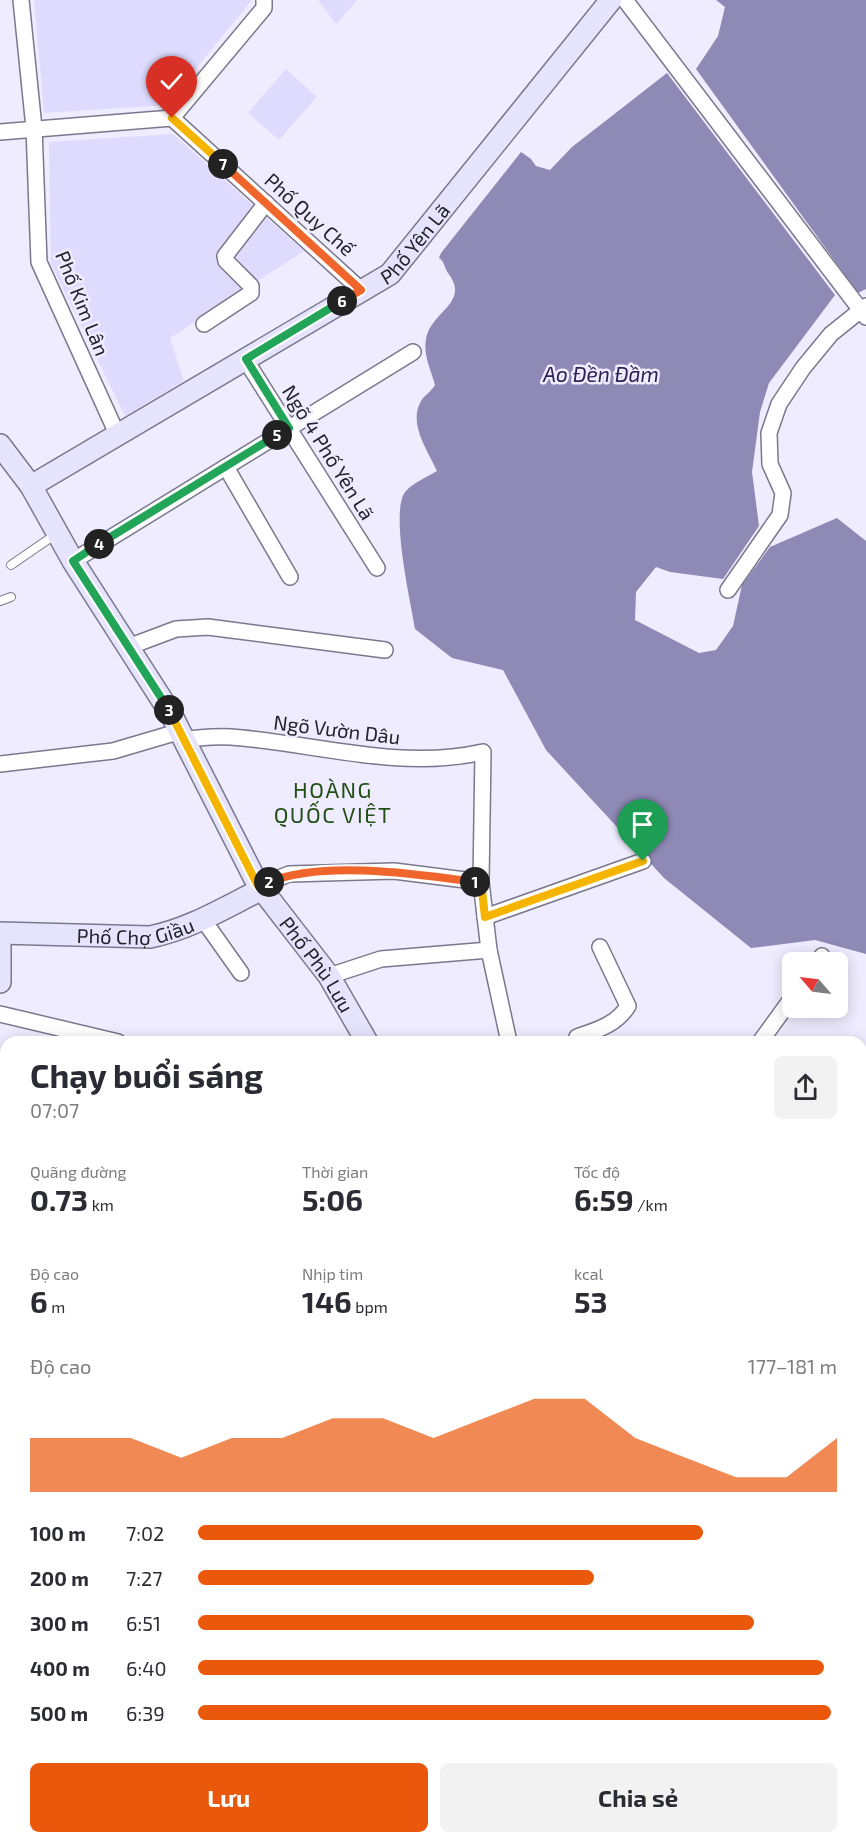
<!DOCTYPE html>
<html lang="vi">
<meta charset="utf-8">
<style>
body{margin:0;font-family:"Exo 2",sans-serif;background:#f2f2f3;color:#2b2b33;height:100vh;display:flex;flex-direction:column;font-size:22px;white-space:nowrap}
*{box-sizing:border-box;margin:0}
p{font-size:20px;color:#7c7c81}
.icon{flex:none;width:33px;height:33px;fill:none;stroke:currentColor;stroke-width:2;stroke-linecap:round;stroke-linejoin:round}
.map{position:relative;flex:1;overflow:hidden}
.drawer{position:absolute;left:0px;top:1036px;width:867px;height:808px;display:flex;flex-direction:column;background:#fff;border-radius:18px 18px 0 0;box-shadow:0 3px 15px #0003}
.drawer>*{flex:none}
.needle{width:39px;rotate:298deg}
.tools{position:absolute;left:782px;top:952px;display:grid;gap:12px}
.tools a{display:grid;place-items:center;width:66px;height:66px;border-radius:9px;background:#fff;box-shadow:0 3px 15px #0003;font-size:30px}
.pin{position:absolute;display:grid;place-items:center;width:51px;height:51px;color:#fff;margin:-62px -26px;border-radius:50% 50% 50% 0;rotate:-45deg;box-shadow:0 0 6px #0007}
.pin .icon{rotate:45deg}
.km{position:absolute;width:30px;height:30px;margin:-15px;border-radius:50%;background:#222;color:#fff;font-size:16px;line-height:30px;text-align:center}
.round{display:grid;place-items:center;flex:none;width:63px;height:63px;border-radius:9px;background:#f2f2f3}
.overview{display:flex;align-items:center;justify-content:space-between;height:102px;padding:0 30px}
h1{font-size:33px;font-weight:700;line-height:45px}
.stats{display:grid;grid-template-columns:repeat(3,1fr);gap:9px;height:102px;padding:6px 30px}
.stats div{display:grid;align-content:center}
.stats b{font-size:30px;font-weight:700}
.stats small{font-size:16px;font-weight:400}
.stats p{font-size:16px}
.chart{height:168px;padding:12px 30px}
.chart p{display:flex;justify-content:space-between}
.chart svg{width:100%;height:108px;margin-top:6px;fill:#ea580c;opacity:.7}
.primary-button{display:flex;gap:12px;margin-top:auto;padding:12px 30px}
.primary-button a{flex:1;height:69px;border-radius:9px;background:#ea580c;color:#fff;font-size:24px;font-weight:700;line-height:69px;text-align:center}
.primary-button a+a{background:#f2f2f3;color:#2b2b33}
ul{padding:0 30px;list-style:none;font-size:20px}
li{display:grid;grid-template-columns:96px 72px 1fr;align-items:center;height:45px}
li i{height:15px;border-radius:8px;background:#ea580c}
.map>svg:first-child{display:block}
.green{fill:#dfdbfe}
.water{fill:#8e89b5}
.lines{fill:none;stroke-linecap:round;stroke-linejoin:round}
.lane-casing{stroke:#7a788c;stroke-width:10}
.street-casing{stroke:#7a788c;stroke-width:18}
.secondary-casing{stroke:#7a788c;stroke-width:24}
.path{stroke:#7f7e8a;stroke-width:2;stroke-dasharray:3 3;stroke-linecap:butt}
.lane{stroke:#fff;stroke-width:8}
.street{stroke:#fff;stroke-width:15}
.secondary{stroke:#e6e3fc;stroke-width:21}
.split-1-casing{stroke:#fff;stroke-width:12}
.split-2-casing{stroke:#fff;stroke-width:12}
.split-3-casing{stroke:#fff;stroke-width:12}
.split-4-casing{stroke:#fff;stroke-width:12}
.split-5-casing{stroke:#fff;stroke-width:12}
.split-6-casing{stroke:#fff;stroke-width:12}
.split-7-casing{stroke:#fff;stroke-width:12}
.split-8-casing{stroke:#fff;stroke-width:12}
.split-1{stroke:#f5b400;stroke-width:8}
.split-2{stroke:#f0652b;stroke-width:8}
.split-3{stroke:#f5b400;stroke-width:8}
.split-4{stroke:#22a559;stroke-width:8}
.split-5{stroke:#22a559;stroke-width:8}
.split-6{stroke:#22a559;stroke-width:8}
.split-7{stroke:#f0652b;stroke-width:8}
.split-8{stroke:#f5b400;stroke-width:8}
.labels{text-anchor:middle;dominant-baseline:central;stroke-width:5;stroke-linejoin:round;paint-order:stroke}
.street-label{font-size:20px;fill:#24232b;stroke:#eeecfe}
.water-label{font-size:21px;font-style:italic;fill:#2d2057;stroke:#eeecfe}
.quarter-label{font-size:22px;letter-spacing:1.5px;fill:#224f16;stroke:#eeecfe}
</style>
<div class="map">
<svg width="866" height="1844" viewBox="0 0 866 1844">
<rect width="100%" height="100%" fill="#eeecfe"/>
<g class="green">
<polygon points="34,0 252,0 166,105 44,113"/>
<polygon points="318,0 357,0 336,24"/>
<polygon points="286,69 317,97 279,140 248,113"/>
<polygon points="173,134 304,251 170,338 184,381 125,416 51,264 49,142"/>
<polygon points="61,1839 138,1839 138,1844 62,1844"/>
</g>
<g class="water">
<polygon points="716,0 866,0 866,289 858,293 696,69 718,36 725,7"/>
<path d="M667 73 835 295 769 383 760 412 752 472 759 526 723 579 670 572 656 567 636 592 635 620 699 653 716 650 733 626 742 585 770 547 837 518 866 541V954L815 940 751 948 664 878 546 750 503 670 452 658 415 629C411 603 389 509 406 491 413 483 427 477 437 471 428 451 409 425 420 403 423 396 431 392 435 385 431 370 423 355 426 339 431 311 471 303 448 273 444 267 445 262 439 258L441 253 521 152 531 159 536 166 550 170 572 147Z"/>
</g>
<g class="lines">
<defs>
<g id="lane">
<polyline points="11,565 56,534"/>
<polyline points="0,601 11,597"/>
<polyline points="648,1844 648,1839"/>
<polyline points="738,1844 738,1839"/>
</g>
<g id="street">
<polyline points="21,0 34,128 39,262 118,436"/>
<polyline points="625,0 866,317"/>
<polyline points="172,118 264,8 264,0"/>
<polyline points="0,132 172,118 361,290"/>
<polyline points="204,324 251,293 251,286 226,261 225,256 266,203"/>
<polyline points="245,359 377,568"/>
<polyline points="226,467 290,577"/>
<polyline points="73,561 413,352"/>
<polyline points="728,590 780,515 783,493 770,464 769,433 779,404 803,368 831,334 866,306"/>
<polyline points="128,647 176,629 208,627 385,650"/>
<path d="M185 739C200 738 216 736 231 737 315 743 398 771 483 752L481 882 489 950"/>
<polyline points="0,764 113,751 181,731"/>
<polyline points="259,886 289,874 394,871 481,882"/>
<polyline points="485,917 643,861"/>
<polyline points="202,918 241,973"/>
<polyline points="817,963 822,956"/>
<polyline points="329,976 381,959 489,950 509,1042"/>
<polyline points="0,1014 118,1042"/>
<path d="M578 1042 577 1037C597 1030 616 1025 628 1006L600 947"/>
<polyline points="760,1042 792,998"/>
<polyline points="861,1087 866,1088"/>
<polyline points="0,1172 6,1172"/>
<polyline points="861,1271 866,1271"/>
<polyline points="861,1467 866,1467"/>
<polyline points="0,1476 6,1454"/>
<polyline points="861,1571 866,1571"/>
<polyline points="0,1679 6,1678"/>
<polyline points="0,1815 6,1814"/>
</g>
<g id="secondary">
<path id="s1" d="M0 445 31 486 73 561 171 714 257 883 329 976 367 1042"/>
<path id="s2" d="M31 486 390 274 611 0"/>
<path id="s3" d="M0 933 150 937C190 929 226 907 262 889"/>
<polyline points="0,943 0,982"/>
<polyline points="388,1844 389,1839"/>
</g>
</defs>
<use href="#lane" class="lane-casing"/>
<use href="#street" class="street-casing"/>
<use href="#secondary" class="secondary-casing"/>
<polyline class="path" points="0,1065 6,1067"/>
<use href="#lane" class="lane"/>
<use href="#street" class="street"/>
<use href="#secondary" class="secondary"/>
</g>
<g class="lines">
<defs>
<polyline id="split-1" points="475,882 481,882 485,917 643,861"/>
<path id="split-2" d="M269 882C324 860 416 874 475 882"/>
<polyline id="split-3" points="169,710 257,884 259,886 269,882"/>
<polyline id="split-4" points="99,544 73,561 169,710"/>
<polyline id="split-5" points="99,544 277,435"/>
<polyline id="split-6" points="277,435 289,428 246,359 342,301"/>
<polyline id="split-7" points="223,164 361,290 342,301"/>
<polyline id="split-8" points="172,118 223,164"/>
</defs>
<use href="#split-1" class="split-1-casing"/>
<use href="#split-2" class="split-2-casing"/>
<use href="#split-3" class="split-3-casing"/>
<use href="#split-4" class="split-4-casing"/>
<use href="#split-5" class="split-5-casing"/>
<use href="#split-6" class="split-6-casing"/>
<use href="#split-7" class="split-7-casing"/>
<use href="#split-8" class="split-8-casing"/>
<use href="#split-1" class="split-1"/>
<use href="#split-2" class="split-2"/>
<use href="#split-3" class="split-3"/>
<use href="#split-4" class="split-4"/>
<use href="#split-5" class="split-5"/>
<use href="#split-6" class="split-6"/>
<use href="#split-7" class="split-7"/>
<use href="#split-8" class="split-8"/>
</g>
<g class="labels">
<g class="street-label">
<text transform="translate(310 214) rotate(42)">Phố Quy Chế</text>
<text stroke="none"><textPath href="#s2" startOffset="456">Phố Yên Lã</textPath></text>
<text transform="translate(83 303) rotate(68)">Phố Kim Lân</text>
<text transform="translate(329 452) rotate(58)">Ngõ 4 Phố Yên Lã</text>
<text transform="translate(337 729) rotate(7)">Ngõ Vườn Dâu</text>
<text stroke="none"><textPath href="#s3" startOffset="136">Phố Chợ Giầu</textPath></text>
<text stroke="none"><textPath href="#s1" startOffset="610">Phố Phù Lưu</textPath></text>
</g>
<g class="water-label">
<text x="601" y="373">Ao Đền Đầm</text>
</g>
<g class="quarter-label">
<text x="333" y="789">HOÀNG<tspan x="333" dy="25">QUỐC VIỆT</tspan></text>
</g>
</g>
</svg>
<div class="tools">
<a><svg class="needle" viewBox="-14 -14 28 28"><path d="M0-13l5 13h-10z" fill="#e53935"/><path d="M0 13l5-13h-10z" fill="#7c7c81"/></svg></a>
</div>
<div class="pin" style="left:643px;top:861px;background:#1e9e55"><svg class="icon" aria-label="arrive" viewBox="0 0 24 24"><path d="M6 21V4h12l-3 4 3 4H6"/></svg></div>
<div class="pin" style="left:172px;top:118px;background:#d93025"><svg class="icon" aria-label="check" viewBox="0 0 24 24"><path d="M5 12l5 5 9-10"/></svg></div>
<b class="km" style="left:475px;top:882px">1</b>
<b class="km" style="left:269px;top:882px">2</b>
<b class="km" style="left:169px;top:710px">3</b>
<b class="km" style="left:99px;top:544px">4</b>
<b class="km" style="left:277px;top:435px">5</b>
<b class="km" style="left:342px;top:301px">6</b>
<b class="km" style="left:223px;top:164px">7</b>
<section class="drawer">
<div class="overview"><div><h1>Chạy buổi sáng</h1><p>07:07</p></div><a class="round"><svg class="icon" aria-label="share" viewBox="0 0 24 24"><path d="M12 15V3M7 8l5-5 5 5M5 13v7h14v-7"/></svg></a></div>
<div class="stats">
<div><p>Quãng đường</p><b>0.73<small> km</small></b></div>
<div><p>Thời gian</p><b>5:06</b></div>
<div><p>Tốc độ</p><b>6:59<small> /km</small></b></div>
</div>
<div class="stats">
<div><p>Độ cao</p><b>6<small> m</small></b></div>
<div><p>Nhịp tim</p><b>146<small> bpm</small></b></div>
<div><p>kcal</p><b>53</b></div>
</div>
<div class="chart"><p><span>Độ cao</span>177–181 m</p>
<svg viewBox="0 0 160 44" preserveAspectRatio="none"><path d="M0 44V22L10 22L20 22L30 30L40 22L50 22L60 14L70 14L80 22L90 14L100 6L110 6L120 22L130 30L140 38L150 38L160 22V44z"/></svg>
</div>
<ul>
<li><b>100 m</b>7:02<i style="width:79%"></i></li>
<li><b>200 m</b>7:27<i style="width:62%"></i></li>
<li><b>300 m</b>6:51<i style="width:87%"></i></li>
<li><b>400 m</b>6:40<i style="width:98%"></i></li>
<li><b>500 m</b>6:39<i style="width:99%"></i></li>
</ul>
<div class="primary-button"><a>Lưu</a><a>Chia sẻ</a></div>
</section>
</div>
